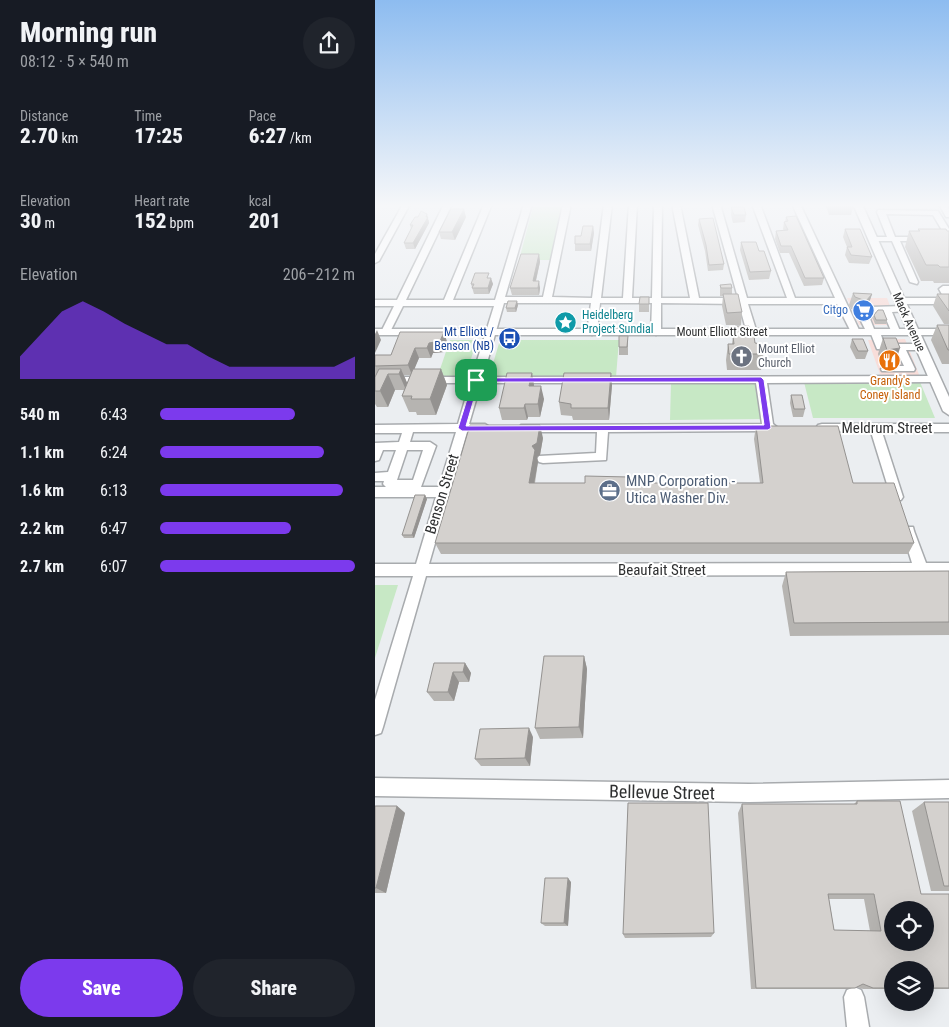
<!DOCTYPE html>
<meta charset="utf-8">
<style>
body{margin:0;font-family:"Roboto Condensed",sans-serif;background:#20242c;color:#f1f3f6;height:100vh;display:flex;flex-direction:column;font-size:19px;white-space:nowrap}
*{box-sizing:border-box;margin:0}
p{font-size:16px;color:#9ea1a6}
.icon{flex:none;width:28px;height:28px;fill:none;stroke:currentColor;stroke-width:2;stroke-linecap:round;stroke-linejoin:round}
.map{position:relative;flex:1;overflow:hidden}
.details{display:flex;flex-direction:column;background:#171b24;width:375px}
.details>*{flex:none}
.tools{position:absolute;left:509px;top:901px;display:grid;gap:10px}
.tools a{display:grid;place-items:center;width:50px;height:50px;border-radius:50%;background:#171b24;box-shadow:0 5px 20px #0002;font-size:25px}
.pin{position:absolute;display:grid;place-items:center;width:42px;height:42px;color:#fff;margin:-21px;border-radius:10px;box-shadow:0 2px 8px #0006}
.round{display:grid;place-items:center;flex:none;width:52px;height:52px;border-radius:26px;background:#20242c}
.overview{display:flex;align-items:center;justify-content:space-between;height:85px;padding:0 20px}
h1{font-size:28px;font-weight:800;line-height:38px}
.metrics{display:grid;grid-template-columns:repeat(3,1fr);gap:8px;height:85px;padding:5px 20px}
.metrics div{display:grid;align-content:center}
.metrics b{font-size:21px;font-weight:800}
.metrics small{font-size:14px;font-weight:400}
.metrics p{font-size:14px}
.chart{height:140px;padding:10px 20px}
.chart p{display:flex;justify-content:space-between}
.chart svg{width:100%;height:90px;margin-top:5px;fill:#7c3aed;opacity:.7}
.action{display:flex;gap:10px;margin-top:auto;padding:10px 20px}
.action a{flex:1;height:58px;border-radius:30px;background:#7c3aed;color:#fff;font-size:20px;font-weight:800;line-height:58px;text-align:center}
.action a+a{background:#20242c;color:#f1f3f6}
ul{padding:0 20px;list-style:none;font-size:16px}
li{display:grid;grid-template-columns:80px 60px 1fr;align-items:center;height:38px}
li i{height:12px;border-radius:6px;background:#7c3aed}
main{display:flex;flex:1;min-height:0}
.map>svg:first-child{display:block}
.commercial{fill:#f8ddd9}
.green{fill:#c7e8c5}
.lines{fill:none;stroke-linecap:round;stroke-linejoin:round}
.minor-casing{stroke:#a8abae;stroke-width:3}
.major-casing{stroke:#a8abae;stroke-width:3}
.minor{fill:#fff;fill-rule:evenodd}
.major{fill:#fff;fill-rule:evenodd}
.wall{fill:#b6b4b1;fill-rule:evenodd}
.shaded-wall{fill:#949290}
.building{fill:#d4d1ce;stroke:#949290;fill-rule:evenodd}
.route{fill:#7c3aed;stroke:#fff;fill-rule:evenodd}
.labels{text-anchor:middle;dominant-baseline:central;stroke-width:4;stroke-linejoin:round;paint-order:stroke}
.far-shop-label{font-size:12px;fill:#366cbe;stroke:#fff;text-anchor:end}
.far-culture-label{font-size:12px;fill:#0d838f;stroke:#fff;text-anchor:start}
.far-street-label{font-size:12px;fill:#2f3031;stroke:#fff}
.far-transit-label{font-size:12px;fill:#164399;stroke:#fff;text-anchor:end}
.far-worship-label{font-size:12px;fill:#5b616d;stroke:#fff;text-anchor:start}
.far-food-label{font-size:12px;fill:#c56008;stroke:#fff}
.street-label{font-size:15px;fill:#2f3031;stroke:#fff}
.service-label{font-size:15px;fill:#4e5e75;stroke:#fff;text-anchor:start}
.near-street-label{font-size:18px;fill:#2f3031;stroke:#fff}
</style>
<main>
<section class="details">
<div class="overview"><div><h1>Morning run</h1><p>08:12 · 5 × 540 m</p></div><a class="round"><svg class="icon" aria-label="share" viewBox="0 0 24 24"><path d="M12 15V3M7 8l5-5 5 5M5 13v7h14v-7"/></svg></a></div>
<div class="metrics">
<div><p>Distance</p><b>2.70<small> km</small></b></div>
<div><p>Time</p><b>17:25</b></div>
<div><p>Pace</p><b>6:27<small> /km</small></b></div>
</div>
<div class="metrics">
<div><p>Elevation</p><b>30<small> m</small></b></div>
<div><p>Heart rate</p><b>152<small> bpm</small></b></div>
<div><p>kcal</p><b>201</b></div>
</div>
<div class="chart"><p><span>Elevation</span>206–212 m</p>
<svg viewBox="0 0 160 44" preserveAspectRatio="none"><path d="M0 44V33L10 22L20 11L30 6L40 11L50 17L60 22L70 27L80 27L90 33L100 38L110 38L120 38L130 38L140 38L150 38L160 33V44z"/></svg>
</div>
<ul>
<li><b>540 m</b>6:43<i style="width:69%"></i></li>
<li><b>1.1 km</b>6:24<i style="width:84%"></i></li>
<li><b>1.6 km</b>6:13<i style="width:94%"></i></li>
<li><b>2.2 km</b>6:47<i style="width:67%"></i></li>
<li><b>2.7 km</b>6:07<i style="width:100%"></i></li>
</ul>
<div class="action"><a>Save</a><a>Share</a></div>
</section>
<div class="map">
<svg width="574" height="1027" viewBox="0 0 574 1027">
<rect width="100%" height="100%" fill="#ebeef1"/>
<g class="commercial">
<polygon points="472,298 512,298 522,325 484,325"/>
<polygon points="530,339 545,377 506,377 493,340"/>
</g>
<g class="green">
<polygon points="158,207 188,207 177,260 144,260"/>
<polygon points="75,340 102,340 90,378 62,378"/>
<polygon points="125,340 244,340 241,377 114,377"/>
<polygon points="296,382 382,383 387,419 295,420"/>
<polygon points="429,382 545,382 560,418 438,418"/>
<polygon points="0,585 23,585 0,658"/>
</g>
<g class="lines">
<defs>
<g id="minor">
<polygon points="28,204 35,204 4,261 0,263 0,254"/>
<path d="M69 204H77L31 300H69L109 204H117L78 300H120L149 204H157L130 297H168L188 204H196L177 297 217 298 229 204H237L226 298H248L254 204H262L257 298H277L279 204H287L286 298H315L297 204H305L324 298H363L337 204H345L372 298H412L377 204H385L420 298H460L417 204H425L485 332 483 334H477L462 304H373L382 333 377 336 372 333 364 304 286 303V332L281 335 276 332 277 303H225L222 332 217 335 212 332 216 303H129L108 377 560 376 565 379 560 382 392 383 398 424 403 428 401 431 233 432 231 460 168 463 164 462 162 459 164 456 221 453 222 432H150L144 428 146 425 387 424 381 383H106L94 424H110L116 428 110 432H92L54 564 537 563 527 531 528 527H538L539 531 551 563H574V575L51 576 8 727 6 733 0 735V700L38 576H0V564H41L61 497H0V487H11L8 484 9 481H0V473L13 472 21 450H8L4 460 0 461V443L24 442 27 433H0V425L83 424 95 383H0V377H97L119 306H28L14 334H8L6 332 19 306H0V300H22ZM38 432H81L64 487H46L61 446 55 442H35ZM32 450H48L38 480H22Z"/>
<polygon points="564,204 571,204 574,209 574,217 571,217"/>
<polygon points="503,210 563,211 574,229 574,237 571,237 558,215 511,214 520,237 548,237 552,239 548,241 525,241 543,282 542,284 535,282 517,241 498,241 494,239 498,237 512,237 502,212"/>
<polygon points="568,286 574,286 574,304 525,304 521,301 525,298 569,298 564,289"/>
<polygon points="529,306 534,309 532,311 517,312 525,331 523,333 517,333 508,312 501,312 495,319 499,329 505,332 509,344 545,344 550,347 545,350 531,350 540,369 539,371 507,371 506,369 511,366 529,366 521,350 502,349 496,334 492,333 485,319 495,307"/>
<polygon points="447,424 574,424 574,432 507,432 528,497 526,500 518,500 516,497 496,432 443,431 441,428 443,425"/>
<polygon points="0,778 374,784 574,780 574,798 374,802 0,796"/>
<polygon points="479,987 486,990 489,997 494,1027 472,1027 469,997 472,990"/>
</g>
<polygon id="major" points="478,204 487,204 543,329 574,329 574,335 546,335 574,397 574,415 568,411 535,335 0,335 0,329 532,329"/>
</defs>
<use href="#minor" class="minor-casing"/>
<use href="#major" class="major-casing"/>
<use href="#minor" class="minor"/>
<use href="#major" class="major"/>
</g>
<g class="wall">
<polygon points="450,204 479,204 476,215 454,215"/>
<polygon points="356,207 371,215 370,222 358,223 356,215"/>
<polygon points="91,217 80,240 66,239 64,232"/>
<polygon points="411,217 449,278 447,285 429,286 414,253 405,253 400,239 401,231 409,231 408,229 409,222 410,222"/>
<polygon points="324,219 349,264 348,270 333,271 330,251 323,225"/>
<polygon points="54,220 54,223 40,249 31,249 29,243 36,229 35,225"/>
<polygon points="218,226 219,233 216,251 200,251 200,244 206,236"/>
<polygon points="470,229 497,257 494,264 474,263 470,255 472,247 468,237"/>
<polygon points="543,229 574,231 574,283 559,283 558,281 546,281 530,247 534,231 543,231"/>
<polygon points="366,242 384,251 396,271 394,279 374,280 365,250"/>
<polygon points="164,254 165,262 161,281 165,288 164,295 137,295 135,288"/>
<polygon points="115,278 118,284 114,294 99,294 96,284"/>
<polygon points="345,285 357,288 357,294 367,312 366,325 351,325 347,306 348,296 345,296"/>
<polygon points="478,293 497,294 493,306 487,313 476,309 474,305"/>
<polygon points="562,294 574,294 574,324 569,324 558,306"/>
<polygon points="274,297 274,312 264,312 264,304"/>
<polygon points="143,305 141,312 132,312 131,308"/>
<polygon points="499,315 512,320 511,324 500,324 498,319"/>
<polygon points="562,325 574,325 574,364 567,364 556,340"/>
<polygon points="360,326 376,336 380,343 388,354 386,370 352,370 351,360 353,344 357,344 358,336 359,336"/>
<path d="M69 332 72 342 69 352 58 353 56 358H44L39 369H66L72 385 61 415H42L41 412H34L27 396 29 390H20L13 407H2L0 404V355H16ZM29 375H35L32 383Z"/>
<polygon points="253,336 253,355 244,355 244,347"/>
<polygon points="508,338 520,364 507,366 503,354"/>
<polygon points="477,339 493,351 490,359 481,359 475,347"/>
<polygon points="157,373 159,386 169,399 165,417 153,417 152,420 127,420 124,408"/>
<polygon points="237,385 234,420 198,420 197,416 186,415 184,402"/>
<polygon points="416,395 430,409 428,417 418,417 415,403"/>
<polygon points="381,426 478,483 539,543 533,554 66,554 60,543 168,438 165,455 162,457 163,462 160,483 385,483 379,439"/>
<polygon points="50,495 52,499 39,538 29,538 27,535"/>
<polygon points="574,571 574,635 415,636 407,586 411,572"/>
<polygon points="209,656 212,669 208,738 165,739 160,728"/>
<polygon points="90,663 96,673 94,682 84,682 79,701 59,701 52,692"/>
<polygon points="158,737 155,766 106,766 100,759"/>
<path d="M482 801 546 894H574V989H550V970H518V989H488L482 987 480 988 470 989H376L363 813 367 804H479ZM454 899H489L495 931 459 930Z"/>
<polygon points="549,802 574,802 574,891 556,891 537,811"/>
<polygon points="0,806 22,806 30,813 11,893 0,893"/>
<polygon points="196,882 193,926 170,926 166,923"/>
<polygon points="339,933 336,937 250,938 248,934"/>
</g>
<g class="shaded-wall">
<polygon points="89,209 91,217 80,240 77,232"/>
<polygon points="52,214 54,223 40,249 38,243"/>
<polygon points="218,226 219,233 216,251 215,244"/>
<polygon points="164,254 165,262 159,288 158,281"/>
<polygon points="116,278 118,284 114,294 113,288"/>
<polygon points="164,281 165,288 164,295 163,288"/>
<polygon points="497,294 493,306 487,313 491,301"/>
<polygon points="142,301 143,305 141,312 140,308"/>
<polygon points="2,330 6,340 0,353 0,334"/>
<polygon points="69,332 72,342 69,352 58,353 56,358 52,348 54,343"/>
<polygon points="40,348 44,358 37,375 33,365"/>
<polygon points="525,348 520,364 507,366 512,350"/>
<polygon points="26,369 33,385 31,390 24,374"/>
<polygon points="66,369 72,385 61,415 55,399"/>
<polygon points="157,373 159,385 156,399 154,386"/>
<polygon points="236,373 237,385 234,420 233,408"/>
<polygon points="13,374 20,390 13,407 5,391"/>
<polygon points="166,386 169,399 165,417 163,404"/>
<polygon points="150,404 153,417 152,420 149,408"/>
<polygon points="165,425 168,438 165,455 162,457 163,462 157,495 154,483 157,446"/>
<polygon points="50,495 52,499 39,538 37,535"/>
<polygon points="209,656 212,669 208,738 204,727"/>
<polygon points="90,663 96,673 94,682 88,672"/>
<polygon points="78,672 84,682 79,701 73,692"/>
<polygon points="154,728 158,737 155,766 150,758"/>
<polygon points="22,806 30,813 11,893 1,888"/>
<polygon points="193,878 196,882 193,926 189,923"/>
</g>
<g class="building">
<polygon points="356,207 369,207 371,215 359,215"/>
<polygon points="76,209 89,209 77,232 64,232"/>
<polygon points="46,211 52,214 51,217 53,217 38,243 29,243 38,225 35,225 40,217 43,217"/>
<polygon points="421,216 449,278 430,278 416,246 406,246 401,231 413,230 409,222 413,221 411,217"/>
<polygon points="338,218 349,264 334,265 331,245 324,219"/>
<polygon points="208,226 218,226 215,244 200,244 200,236 206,236"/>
<polygon points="470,229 485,229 497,257 476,255 472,247 477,247"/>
<polygon points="543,229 571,229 572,231 574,231 574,267 565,267 563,265 551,265 534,231 545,231"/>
<polygon points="366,242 381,242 384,251 389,251 396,271 375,272"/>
<polygon points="146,254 164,254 158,281 164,281 163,288 135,288"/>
<polygon points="100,273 114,273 112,278 116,278 113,288 97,288 99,284 96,284"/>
<polygon points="356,284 357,288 346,288 345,285"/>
<polygon points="478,293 497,294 491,301 480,297"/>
<polygon points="348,294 363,294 367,312 352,313"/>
<polygon points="562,294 574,294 574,311"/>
<polygon points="265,297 274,297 274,304 264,304"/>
<polygon points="133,301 142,301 140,308 131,308"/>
<polygon points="503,310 508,310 512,320 501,320 499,315"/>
<polygon points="562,325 574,325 574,350 573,350"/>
<polygon points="360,326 374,326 376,336 379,336 380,343 386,344 388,354 354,354 353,344 359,344 358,336 362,336"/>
<polygon points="25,332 69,332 65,341 54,343 52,348 40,348 33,365 0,366 0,355 16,355"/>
<polygon points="244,336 253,336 252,347 244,347"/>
<polygon points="508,338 521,338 525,348 512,350"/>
<polygon points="477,339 488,339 493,351 483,351"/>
<polygon points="4,369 26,369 24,374 13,374 5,391 0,391 0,377"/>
<polygon points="38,369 66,369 55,399 36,399 37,396 27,396"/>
<polygon points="132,373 157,373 154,386 166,386 163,404 150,404 149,408 124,408"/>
<polygon points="189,373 236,373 233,408 196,408 196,404 184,402"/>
<polygon points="416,395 427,395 430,409 419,409"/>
<polygon points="95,425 165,425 162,443 157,446 160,450 154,483 210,483 210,476 254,477 253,483 388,483 381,426 463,426 478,483 519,483 539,543 60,543"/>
<polygon points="40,495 50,495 37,535 27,535"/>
<polygon points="574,571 574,622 419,623 411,572"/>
<polygon points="169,656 209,656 204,727 160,728"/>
<polygon points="59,663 90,663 88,672 78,672 73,692 52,692"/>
<polygon points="154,728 150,758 100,759 105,729"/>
<path d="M482 801H525L546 894H574V988H550V970H518V988H498L488 984 480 988H381L367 804H482ZM453 894H499L506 931 459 930ZM518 910H550V942H518Z"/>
<polygon points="549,802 574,802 574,886 569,886"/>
<polygon points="253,803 333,803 339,933 248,934"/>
<polygon points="0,806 22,806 1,888 0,888"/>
<polygon points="170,878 193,878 189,923 166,923"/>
</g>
<linearGradient id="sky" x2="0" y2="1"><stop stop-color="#8dbcf0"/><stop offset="0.59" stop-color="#f6f7f9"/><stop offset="1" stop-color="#f6f7f9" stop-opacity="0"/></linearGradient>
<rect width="574" height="348" fill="url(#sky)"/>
<path class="route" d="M386 377 389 380 396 428 393 430 87 431 83 428 98 380 101 378ZM104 382H383L389 425 91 426Z"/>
<defs>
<symbol id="supermarket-disc" viewBox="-11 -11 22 22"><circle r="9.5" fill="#3f7fe0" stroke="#fff"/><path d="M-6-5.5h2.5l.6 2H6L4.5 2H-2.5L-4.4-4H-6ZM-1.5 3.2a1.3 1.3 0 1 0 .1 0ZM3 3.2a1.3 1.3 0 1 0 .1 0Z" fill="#fff"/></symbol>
<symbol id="sight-disc" viewBox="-11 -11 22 22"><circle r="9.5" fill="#0f9aa8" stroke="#fff"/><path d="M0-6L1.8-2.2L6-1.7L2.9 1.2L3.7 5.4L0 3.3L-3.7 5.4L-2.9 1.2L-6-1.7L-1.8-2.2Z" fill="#fff"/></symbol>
<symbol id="bus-disc" viewBox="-11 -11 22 22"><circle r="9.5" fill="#1a4fb4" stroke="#fff"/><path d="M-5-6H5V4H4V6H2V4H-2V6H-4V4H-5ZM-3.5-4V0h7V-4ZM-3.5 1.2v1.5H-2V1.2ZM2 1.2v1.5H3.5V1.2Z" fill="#fff"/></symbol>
<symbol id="church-disc" viewBox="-11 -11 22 22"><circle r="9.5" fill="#6b7280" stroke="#fff"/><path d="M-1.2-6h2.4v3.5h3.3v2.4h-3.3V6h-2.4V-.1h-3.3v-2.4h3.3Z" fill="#fff"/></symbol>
<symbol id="restaurant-disc" viewBox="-11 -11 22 22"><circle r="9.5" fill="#e8710a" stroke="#fff"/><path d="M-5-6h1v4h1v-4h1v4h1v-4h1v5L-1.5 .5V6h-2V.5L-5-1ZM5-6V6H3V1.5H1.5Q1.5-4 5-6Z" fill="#fff"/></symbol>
<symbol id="office-disc" viewBox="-11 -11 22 22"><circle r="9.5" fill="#5c6f8a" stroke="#fff"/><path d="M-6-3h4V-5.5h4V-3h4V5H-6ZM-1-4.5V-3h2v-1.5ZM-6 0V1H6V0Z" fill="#fff"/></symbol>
</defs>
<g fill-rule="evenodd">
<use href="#supermarket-disc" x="476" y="298" width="25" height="25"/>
<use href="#sight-disc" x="178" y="310" width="25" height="25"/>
<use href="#bus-disc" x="122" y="326" width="25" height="25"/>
<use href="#church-disc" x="354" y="344" width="25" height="25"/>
<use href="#restaurant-disc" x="502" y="348" width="25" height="25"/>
<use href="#office-disc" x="222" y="478" width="25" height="25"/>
</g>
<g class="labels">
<g class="far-shop-label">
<text x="473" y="310">Citgo</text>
</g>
<g class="far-culture-label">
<text x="207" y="315">Heidelberg<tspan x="207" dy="14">Project Sundial</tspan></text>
</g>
<g class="far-street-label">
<text transform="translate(534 322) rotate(66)">Mack Avenue</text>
<text x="347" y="332">Mount Elliott Street</text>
</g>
<g class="far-transit-label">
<text x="119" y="332">Mt Elliott /<tspan x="119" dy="14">Benson (NB)</tspan></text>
</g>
<g class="far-worship-label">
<text x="383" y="349">Mount Elliot<tspan x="383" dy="14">Church</tspan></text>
</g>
<g class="far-food-label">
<text x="515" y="381">Grandy's<tspan x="515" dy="14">Coney Island</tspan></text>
</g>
<g class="street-label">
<text x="512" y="428">Meldrum Street</text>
<text transform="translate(67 494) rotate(-73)">Benson Street</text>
<text x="287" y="570">Beaufait Street</text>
</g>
<g class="service-label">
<text x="251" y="481">MNP Corporation -<tspan x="251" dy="17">Utica Washer Div.</tspan></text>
</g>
<g class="near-street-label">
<text transform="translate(287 792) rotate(1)">Bellevue Street</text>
</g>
</g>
</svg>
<div class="tools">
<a><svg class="icon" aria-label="locate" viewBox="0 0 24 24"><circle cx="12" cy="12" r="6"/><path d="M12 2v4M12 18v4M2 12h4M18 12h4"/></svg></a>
<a><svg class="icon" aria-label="layers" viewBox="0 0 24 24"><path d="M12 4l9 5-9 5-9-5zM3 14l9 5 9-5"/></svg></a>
</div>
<div class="pin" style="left:101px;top:380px;background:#1e9e55"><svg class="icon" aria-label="arrive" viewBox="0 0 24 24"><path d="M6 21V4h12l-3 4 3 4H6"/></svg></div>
</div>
</main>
